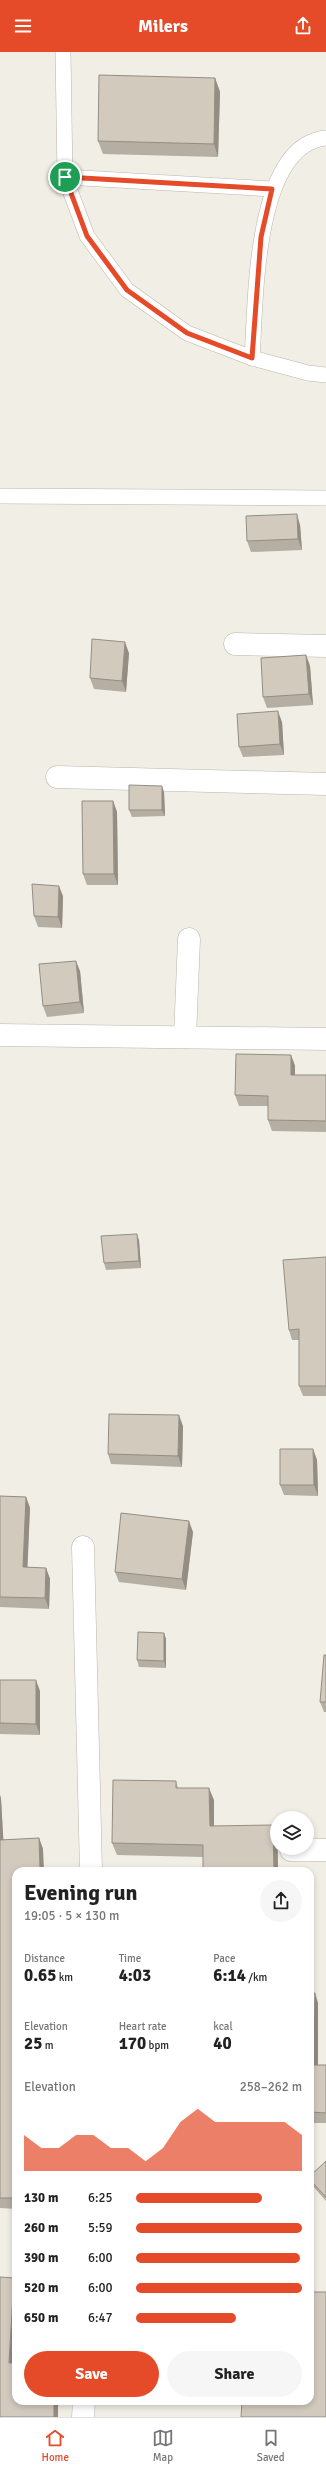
<!DOCTYPE html>
<meta charset="utf-8">
<style>
body{margin:0;font-family:Signika,sans-serif;background:#f6f6f6;color:#222;height:100vh;display:flex;flex-direction:column;font-size:15px;white-space:nowrap}
*{box-sizing:border-box;margin:0}
p{font-size:13px;color:#767676}
.icon{flex:none;width:22px;height:22px;fill:none;stroke:currentColor;stroke-width:2;stroke-linecap:round;stroke-linejoin:round}
.map{position:relative;flex:1;overflow:hidden}
.details{position:absolute;left:12px;top:1815px;width:302px;height:538px;display:flex;flex-direction:column;background:#fff;border-radius:12px;box-shadow:0 2px 6px #0003}
.details>*{flex:none}
.tools{position:absolute;left:270px;top:1759px;display:grid;gap:8px}
.tools a{display:grid;place-items:center;width:44px;height:44px;border-radius:50%;background:#fff;box-shadow:0 2px 6px #0003;font-size:20px}
.pin{position:absolute;display:grid;place-items:center;width:34px;height:34px;color:#fff;margin:-17px;border:2px solid #fff;border-radius:50%;box-shadow:0 1px 4px #0007}
.round{display:grid;place-items:center;flex:none;width:42px;height:42px;border-radius:21px;background:#f6f6f6}
.headline{display:flex;align-items:center;justify-content:space-between;height:68px;padding:0 12px}
h1{font-size:22px;font-weight:700;line-height:30px}
.stats{display:grid;grid-template-columns:repeat(3,1fr);gap:6px;height:68px;padding:4px 12px}
.stats div{display:grid;align-content:center}
.stats b{font-size:17px;font-weight:700}
.stats small{font-size:11px;font-weight:400}
.stats p{font-size:11px}
.chart{height:112px;padding:8px 12px}
.chart p{display:flex;justify-content:space-between}
.chart svg{width:100%;height:72px;margin-top:4px;fill:#e54a29;opacity:.7}
.button{display:flex;gap:8px;margin-top:auto;padding:8px 12px}
.button a{flex:1;height:46px;border-radius:24px;background:#e54a29;color:#fff;font-size:16px;font-weight:700;line-height:46px;text-align:center}
.button a+a{background:#f6f6f6;color:#222}
ul{padding:0 12px;list-style:none;font-size:13px}
li{display:grid;grid-template-columns:64px 48px 1fr;align-items:center;height:30px}
li i{height:10px;border-radius:5px;background:#e54a29}
header{display:flex;justify-content:space-between;align-items:center;height:52px;padding:0 12px;background:#e54a29;color:#fff;font-size:18px;font-weight:700}
.tabs{display:flex;justify-content:space-around;align-items:center;height:56px;border-top:1px solid #e0e0e0;background:#fff;font-size:11px;color:#767676}
.tabs a{display:grid;justify-items:center;gap:2px}
.tabs .selected{color:#e54a29}
.map>svg:first-child{display:block}
.lines{fill:none;stroke-linecap:round;stroke-linejoin:round}
.lane-casing{stroke:#bcb6aa;stroke-width:16}
.street-casing{stroke:#bcb6aa;stroke-width:23}
.lane{stroke:#fff;stroke-width:15}
.street{stroke:#fff;stroke-width:22}
.wall{fill:#b5aea3}
.shaded-wall{fill:#938d84}
.building{fill:#d2cabd;stroke:#938d84}
.route-casing{stroke:#fff;stroke-width:8}
.route{stroke:#e54a29;stroke-width:5}
</style>
<header><svg class="icon" aria-label="menu" viewBox="0 0 24 24"><path d="M4 6h16M4 12h16M4 18h16"/></svg>Milers<svg class="icon" aria-label="share" viewBox="0 0 24 24"><path d="M12 15V3M7 8l5-5 5 5M5 13v7h14v-7"/></svg></header>
<div class="map">
<svg width="326" height="2365" viewBox="0 0 326 2365">
<rect width="100%" height="100%" fill="#f1eee6"/>
<g class="lines">
<defs>
<g id="lane">
<polyline points="63,0 65,125 87,184 127,238 187,281 252,306 308,321 326,323"/>
<polyline points="65,125 272,137"/>
<path d="M252 306C256 252 253 93 326 86"/>
<polyline points="0,444 326,446"/>
</g>
<g id="street">
<polyline points="235,592 326,594"/>
<polyline points="57,725 326,732"/>
<polyline points="0,983 326,987"/>
<polyline points="185,985 189,887"/>
<polyline points="83,1495 91,1819"/>
<polyline points="291,1798 326,1798"/>
<polyline points="83,2365 84,2349"/>
</g>
</defs>
<use href="#lane" class="lane-casing"/>
<use href="#street" class="street-casing"/>
<use href="#lane" class="lane"/>
<use href="#street" class="street"/>
</g>
<g class="wall">
<polygon points="215,26 220,40 218,105 103,102 98,89"/>
<polygon points="300,473 302,498 251,500 247,489"/>
<polygon points="129,601 126,640 94,637 90,626"/>
<polygon points="306,603 310,614 313,653 267,656 263,645"/>
<polygon points="282,670 284,703 243,705 239,695"/>
<polygon points="164,740 165,764 132,765 129,758"/>
<polygon points="113,749 117,760 118,833 87,833 83,822"/>
<polygon points="63,844 62,876 38,875 34,864"/>
<polygon points="80,919 84,961 47,965 43,954"/>
<polygon points="291,1003 295,1014 295,1023 326,1023 326,1080 272,1079 268,1068 268,1054 239,1054 235,1043"/>
<polygon points="139,1188 141,1216 106,1218 104,1211"/>
<polygon points="326,1205 326,1344 303,1344 299,1334 299,1288 292,1288 289,1278"/>
<polygon points="183,1374 182,1415 111,1412 108,1402"/>
<polygon points="313,1397 317,1408 318,1444 284,1443 280,1433"/>
<polygon points="0,1444 26,1445 30,1456 27,1516 46,1516 50,1527 49,1557 0,1555"/>
<polygon points="193,1480 186,1538 119,1530 115,1520"/>
<polygon points="164,1581 166,1587 166,1616 139,1615 137,1608"/>
<polygon points="326,1603 326,1660 324,1660 320,1650"/>
<polygon points="0,1628 40,1639 40,1683 0,1682"/>
<polygon points="176,1729 178,1736 214,1748 214,1774 278,1796 278,1819 203,1819 203,1805 117,1803 112,1791"/>
<polygon points="0,1743 1,1747 3,1788 39,1786 43,1797 16,1819 16,2157 0,2156"/>
<polygon points="310,1941 318,1951 318,2013 326,2013 326,2071 310,2071"/>
<polygon points="326,2109 326,2149 311,2132 310,2130 310,2124"/>
</g>
<g class="shaded-wall">
<polygon points="215,26 220,40 218,105 214,92"/>
<polygon points="297,462 300,473 302,498 298,487"/>
<polygon points="125,590 129,601 126,640 122,629"/>
<polygon points="306,603 310,614 313,653 309,642"/>
<polygon points="278,659 282,670 284,703 280,692"/>
<polygon points="162,734 164,740 165,764 162,758"/>
<polygon points="113,749 117,760 118,833 114,822"/>
<polygon points="59,834 63,844 62,876 58,865"/>
<polygon points="76,909 80,919 84,961 80,950"/>
<polygon points="291,1003 295,1014 295,1033 291,1023"/>
<polygon points="137,1182 139,1188 141,1216 139,1209"/>
<polygon points="179,1363 183,1374 182,1415 178,1404"/>
<polygon points="313,1397 317,1408 318,1444 314,1433"/>
<polygon points="26,1445 30,1456 27,1526 23,1515"/>
<polygon points="189,1469 193,1480 186,1538 182,1527"/>
<polygon points="46,1516 50,1527 49,1557 45,1546"/>
<polygon points="164,1581 166,1587 166,1616 164,1609"/>
<polygon points="36,1628 40,1639 40,1683 36,1672"/>
<polygon points="209,1736 214,1748 214,1786 210,1774"/>
<polygon points="0,1743 1,1747 4,1798 0,1789"/>
<polygon points="273,1773 277,1784 278,1819 274,1819"/>
<polygon points="39,1786 43,1797 44,1819 40,1819"/>
<polygon points="315,1941 318,1951 318,2023 314,2013"/>
<polygon points="14,2226 16,2233 16,2260 13,2321 9,2311"/>
<rect x="54" y="2349" width="4" height="16"/>
</g>
<g class="building">
<polygon points="99,23 215,26 214,92 98,89"/>
<polygon points="297,462 298,487 247,489 246,464"/>
<polygon points="92,587 125,590 122,629 90,626"/>
<polygon points="306,603 309,642 263,645 261,606"/>
<polygon points="278,659 280,692 239,695 237,662"/>
<polygon points="129,733 162,734 162,758 129,758"/>
<polygon points="82,749 113,749 114,822 83,822"/>
<polygon points="32,832 59,834 58,865 34,864"/>
<polygon points="76,909 80,950 43,954 39,912"/>
<polygon points="236,1002 291,1003 291,1023 326,1023 326,1069 268,1068 268,1044 235,1043"/>
<polygon points="137,1182 139,1209 104,1211 101,1184"/>
<polygon points="326,1205 326,1334 299,1334 299,1277 289,1278 283,1208"/>
<polygon points="109,1362 179,1363 178,1404 108,1402"/>
<polygon points="280,1397 313,1397 314,1433 280,1433"/>
<polygon points="0,1444 26,1445 23,1515 46,1516 45,1546 0,1545"/>
<polygon points="121,1461 189,1469 182,1527 115,1520"/>
<polygon points="138,1580 164,1581 164,1609 137,1608"/>
<polygon points="324,1603 326,1603 326,1650 320,1650"/>
<polygon points="0,1628 36,1628 36,1672 0,1671"/>
<polygon points="113,1728 176,1729 176,1736 209,1736 210,1774 273,1773 274,1819 203,1819 203,1793 112,1791"/>
<polygon points="39,1786 40,1819 16,1819 16,2146 0,2146 0,1788"/>
<polygon points="310,1941 315,1941 314,2013 326,2013 326,2061 310,2060"/>
<polygon points="326,2109 326,2145 310,2128 310,2124"/>
<polygon points="0,2225 14,2226 9,2311 16,2311 16,2349 54,2349 54,2365 0,2365"/>
<polygon points="310,2240 326,2240 326,2365 241,2365 242,2349 310,2349"/>
</g>
<g class="lines">
<defs>
<polygon id="route" points="65,125 272,137 261,185 252,306 187,281 127,238 87,184"/>
</defs>
<use href="#route" class="route-casing"/>
<use href="#route" class="route"/>
</g>
</svg>
<div class="tools">
<a><svg class="icon" aria-label="layers" viewBox="0 0 24 24"><path d="M12 4l9 5-9 5-9-5zM3 14l9 5 9-5"/></svg></a>
</div>
<div class="pin" style="left:65px;top:125px;background:#1e9e55"><svg class="icon" aria-label="arrive" viewBox="0 0 24 24"><path d="M6 21V4h12l-3 4 3 4H6"/></svg></div>
<section class="details">
<div class="headline"><div><h1>Evening run</h1><p>19:05 · 5 × 130 m</p></div><a class="round"><svg class="icon" aria-label="share" viewBox="0 0 24 24"><path d="M12 15V3M7 8l5-5 5 5M5 13v7h14v-7"/></svg></a></div>
<div class="stats">
<div><p>Distance</p><b>0.65<small> km</small></b></div>
<div><p>Time</p><b>4:03</b></div>
<div><p>Pace</p><b>6:14<small> /km</small></b></div>
</div>
<div class="stats">
<div><p>Elevation</p><b>25<small> m</small></b></div>
<div><p>Heart rate</p><b>170<small> bpm</small></b></div>
<div><p>kcal</p><b>40</b></div>
</div>
<div class="chart"><p><span>Elevation</span>258–262 m</p>
<svg viewBox="0 0 160 44" preserveAspectRatio="none"><path d="M0 44V22L10 30L20 30L30 22L40 22L50 30L60 30L70 38L80 30L90 14L100 6L110 14L120 14L130 14L140 14L150 14L160 22V44z"/></svg>
</div>
<ul>
<li><b>130 m</b>6:25<i style="width:76%"></i></li>
<li><b>260 m</b>5:59<i style="width:100%"></i></li>
<li><b>390 m</b>6:00<i style="width:99%"></i></li>
<li><b>520 m</b>6:00<i style="width:100%"></i></li>
<li><b>650 m</b>6:47<i style="width:60%"></i></li>
</ul>
<div class="button"><a>Save</a><a>Share</a></div>
</section>
</div>
<nav class="tabs">
<a class="selected"><svg class="icon" aria-label="home" viewBox="0 0 24 24"><path d="M3 11l9-7 9 7M6 9v11h12V9"/></svg>Home</a>
<a><svg class="icon" aria-label="map" viewBox="0 0 24 24"><path d="M3 6l6-2 6 2 6-2v14l-6 2-6-2-6 2zM9 4v14M15 6v14"/></svg>Map</a>
<a><svg class="icon" aria-label="saved" viewBox="0 0 24 24"><path d="M7 4h10v16l-5-4-5 4z"/></svg>Saved</a>
</nav>
